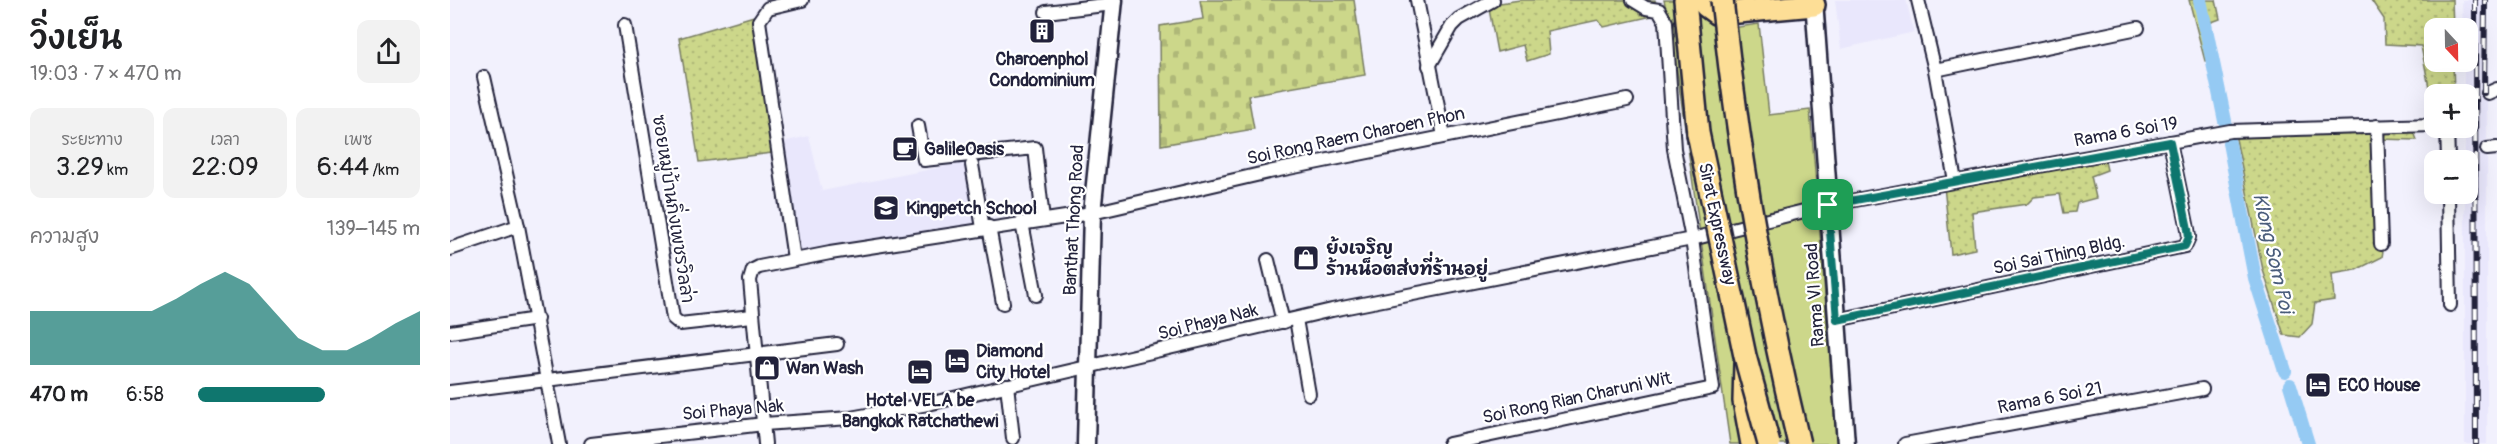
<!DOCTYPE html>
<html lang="th">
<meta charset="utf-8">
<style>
body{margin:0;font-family:Pangolin,"Playpen Sans Thai",sans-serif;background:#f2f2f2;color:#202124;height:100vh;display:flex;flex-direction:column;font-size:22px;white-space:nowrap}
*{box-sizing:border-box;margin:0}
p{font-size:20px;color:#757577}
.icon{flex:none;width:33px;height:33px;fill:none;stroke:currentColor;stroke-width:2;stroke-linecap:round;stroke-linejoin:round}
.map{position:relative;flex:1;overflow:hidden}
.sheet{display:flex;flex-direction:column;background:#fff;width:450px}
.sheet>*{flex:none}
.needle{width:39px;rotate:158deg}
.controls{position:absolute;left:1974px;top:18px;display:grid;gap:12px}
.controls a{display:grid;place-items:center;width:54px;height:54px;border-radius:12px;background:#fff;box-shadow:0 6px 24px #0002;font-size:30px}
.pin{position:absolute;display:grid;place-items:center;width:51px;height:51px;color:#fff;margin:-26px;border-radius:12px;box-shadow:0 3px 9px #0006}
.round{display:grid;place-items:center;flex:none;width:63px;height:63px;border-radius:12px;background:#f2f2f2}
.head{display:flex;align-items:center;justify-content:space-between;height:102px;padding:0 30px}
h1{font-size:33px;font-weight:600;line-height:45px}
.metrics{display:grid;grid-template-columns:repeat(3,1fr);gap:9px;height:102px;padding:6px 30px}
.metrics div{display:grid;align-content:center;border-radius:12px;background:#f2f2f2;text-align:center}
.metrics b{font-size:26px;font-weight:600}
.metrics small{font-size:16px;font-weight:400}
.metrics p{font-size:16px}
.chart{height:168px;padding:12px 30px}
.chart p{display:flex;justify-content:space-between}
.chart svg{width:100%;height:108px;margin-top:6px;fill:#0f766e;opacity:.7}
ul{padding:0 30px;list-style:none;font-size:20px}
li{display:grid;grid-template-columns:96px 72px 1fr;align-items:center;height:45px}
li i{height:15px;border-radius:8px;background:#0f766e}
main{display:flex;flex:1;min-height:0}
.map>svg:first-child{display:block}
.built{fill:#e9e7fc}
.grass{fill:url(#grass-dots);stroke:#777c62;stroke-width:1.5}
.cemetery{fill:url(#cemetery-stones);stroke:#777c62;stroke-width:1.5}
.green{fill:#ccd78a;stroke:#777c62;stroke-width:1.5}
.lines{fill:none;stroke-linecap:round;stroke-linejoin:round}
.canal{stroke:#95caf3;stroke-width:14}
.street-casing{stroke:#22223b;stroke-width:16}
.secondary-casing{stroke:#22223b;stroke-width:21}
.highway-casing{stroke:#22223b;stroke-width:26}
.street{stroke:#fff;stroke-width:12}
.secondary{stroke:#fff;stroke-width:16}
.highway{stroke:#fdde96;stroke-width:21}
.rail-casing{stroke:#22223b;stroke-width:6}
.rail{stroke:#fff;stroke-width:4;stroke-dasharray:11;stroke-linecap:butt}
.highway-bridge-casing{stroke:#22223b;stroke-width:26;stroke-linecap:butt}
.highway-bridge{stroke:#fdde96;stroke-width:21}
.route-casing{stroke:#fff;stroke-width:12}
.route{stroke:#0f766e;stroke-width:8}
.labels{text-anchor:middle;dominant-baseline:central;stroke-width:4.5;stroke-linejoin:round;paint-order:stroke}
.poi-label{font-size:18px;font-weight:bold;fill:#22223b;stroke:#fff;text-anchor:start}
.street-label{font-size:18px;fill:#22223b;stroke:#fff}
.water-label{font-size:20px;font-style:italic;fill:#4a5d7b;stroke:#fff}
</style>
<main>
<section class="sheet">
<div class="head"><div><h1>วิ่งเย็น</h1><p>19:03 · 7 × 470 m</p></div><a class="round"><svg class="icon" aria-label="share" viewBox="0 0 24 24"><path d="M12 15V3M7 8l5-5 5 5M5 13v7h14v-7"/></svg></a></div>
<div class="metrics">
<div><p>ระยะทาง</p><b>3.29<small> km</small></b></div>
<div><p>เวลา</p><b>22:09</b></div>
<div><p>เพซ</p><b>6:44<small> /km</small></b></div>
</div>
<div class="chart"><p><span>ความสูง</span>139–145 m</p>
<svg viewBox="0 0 160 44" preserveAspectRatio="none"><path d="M0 44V22L10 22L20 22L30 22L40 22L50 22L60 17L70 11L80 6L90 11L100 22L110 33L120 38L130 38L140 33L150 27L160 22V44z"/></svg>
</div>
<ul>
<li><b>470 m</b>6:58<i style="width:57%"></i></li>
</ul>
</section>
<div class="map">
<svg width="2047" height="444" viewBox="0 0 2047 444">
<defs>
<pattern id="grass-dots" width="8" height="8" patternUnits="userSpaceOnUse" patternTransform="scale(1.5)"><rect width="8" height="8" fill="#ccd78a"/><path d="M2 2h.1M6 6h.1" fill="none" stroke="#afb878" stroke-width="1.8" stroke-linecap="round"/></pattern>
<pattern id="cemetery-stones" width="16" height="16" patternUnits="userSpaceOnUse" patternTransform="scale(1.5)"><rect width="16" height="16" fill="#ccd78a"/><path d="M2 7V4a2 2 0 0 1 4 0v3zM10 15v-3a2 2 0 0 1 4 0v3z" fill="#afb878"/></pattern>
</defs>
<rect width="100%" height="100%" fill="#f2f1fd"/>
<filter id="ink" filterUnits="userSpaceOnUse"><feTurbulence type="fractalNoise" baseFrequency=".0167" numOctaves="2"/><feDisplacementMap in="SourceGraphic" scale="12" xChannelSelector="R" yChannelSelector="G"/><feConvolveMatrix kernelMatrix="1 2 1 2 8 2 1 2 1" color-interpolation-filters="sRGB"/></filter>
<g filter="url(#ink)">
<g class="built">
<polygon points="1385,0 1456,0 1464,32 1391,49"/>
<polygon points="2012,0 2037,0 2037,444 2015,444 2015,194 2018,194 2018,160 2015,160 2015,128 2018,128 2018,94 2014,94 2014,62 2018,62 2018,28 2013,28"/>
<polygon points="359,136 372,191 527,160 537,224 345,256 328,143"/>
</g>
<g class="grass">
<polygon points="1070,0 1205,0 1207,15 1154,27 1148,20 1097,31 1099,54 1077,61 1073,45 1047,52 1039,9 1050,3"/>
<polygon points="1739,0 1748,0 1761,60 1755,61"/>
<polygon points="1754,0 1766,0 1770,19 1759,23"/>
<polygon points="1921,0 2002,0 2003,28 1984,28 1984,62 2003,62 2004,94 1984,94 1984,113 1971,46 1935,44 1934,19"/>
<polygon points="304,16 322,153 249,162 229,38"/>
<polygon points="1963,129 1967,140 1928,139 1936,233 1932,257 1906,270 1882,274 1884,300 1865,303 1862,324 1850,337 1834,335 1813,270 1785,134"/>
<polygon points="1654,157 1657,170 1641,176 1646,198 1627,203 1625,212 1614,213 1610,194 1584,197 1577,204 1522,212 1525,249 1501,254 1494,186"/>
</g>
<polygon class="cemetery" points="750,0 904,0 915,75 798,95 804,129 711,145 710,26 753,19"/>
<polygon class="green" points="1214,0 1280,0 1282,28 1309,24 1319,115 1360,110 1387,444 1280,444 1222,36"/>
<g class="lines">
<g class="canal">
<polyline points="1750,0 1775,121"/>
<polyline points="1779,143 1805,278 1835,371"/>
<polyline points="1840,385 1858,444"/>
</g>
<defs>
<g id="street">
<polyline points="967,0 994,136"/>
<polyline points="1468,0 1485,70 1505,181"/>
<polyline points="596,12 663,4"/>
<polyline points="175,25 223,318 230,324 302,316"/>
<polyline points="979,66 1002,26 1009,19 1043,0"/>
<polyline points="1485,70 1688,28"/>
<polyline points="34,77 68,226 109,444"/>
<polyline points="2038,93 2047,89"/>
<polyline points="2018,124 2019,124"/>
<polyline points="468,126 474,160 585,148 593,220"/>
<polyline points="1927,126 1931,244"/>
<polyline points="1997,128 1998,160"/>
<polyline points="2037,149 2047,148"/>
<polyline points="522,165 533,228"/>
<polyline points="1998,194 2000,305"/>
<polyline points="572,223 586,295"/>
<polyline points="539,227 553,303"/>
<polyline points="0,249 68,226"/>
<polyline points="344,259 309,21 318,8 352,0"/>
<polyline points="818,260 833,322"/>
<polyline points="846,319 859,394"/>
<polyline points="1387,320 1735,246 1739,237 1738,229 1720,142"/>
<polyline points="0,332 87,319"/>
<polyline points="557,385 563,438"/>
<polyline points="0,392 387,344"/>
<polyline points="141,444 314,424 400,418 478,404 882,310 1242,239 1378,205 1780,131 1984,125"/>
<polyline points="315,444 300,280 303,270 309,267 380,253 642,213 819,172 1177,100"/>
<polyline points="999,444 1263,388 1242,239 1224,149 1216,22 1209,10 1196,8 1183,0"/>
<polyline points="1455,444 1752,389"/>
</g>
<g id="secondary">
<polyline points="1364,0 1396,444"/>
<polyline points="636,444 642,213 664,0"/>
</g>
<g id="highway">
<polyline points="1235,0 1248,133"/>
<polyline points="1253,0 1256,6 1267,14 1364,5"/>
<polyline points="1295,364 1294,401 1302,444"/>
</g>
</defs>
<use href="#street" class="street-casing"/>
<use href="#secondary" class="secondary-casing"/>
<use href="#highway" class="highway-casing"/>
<use href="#street" class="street"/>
<use href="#secondary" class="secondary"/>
<use href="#highway" class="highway"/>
<defs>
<g id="rail">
<polyline points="2025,0 2026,444"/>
<polyline points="2034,93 2035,0"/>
</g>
</defs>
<use href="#rail" class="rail-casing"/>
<use href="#rail" class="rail"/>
<defs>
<g id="highway-bridge">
<path d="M1272 0C1288 149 1314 298 1349 444"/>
<polyline points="1248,133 1295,356 1319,444"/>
</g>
</defs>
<use href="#highway-bridge" class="highway-bridge-casing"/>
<use href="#highway-bridge" class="highway-bridge"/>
</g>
</g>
<g class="lines" filter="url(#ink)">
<defs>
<polygon id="route" points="1720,142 1738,229 1739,237 1735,246 1387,320 1378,205"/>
</defs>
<use href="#route" class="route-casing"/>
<use href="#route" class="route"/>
</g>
<defs>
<symbol id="building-square" viewBox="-11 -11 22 22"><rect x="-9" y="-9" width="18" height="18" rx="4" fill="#22223b" stroke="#fff"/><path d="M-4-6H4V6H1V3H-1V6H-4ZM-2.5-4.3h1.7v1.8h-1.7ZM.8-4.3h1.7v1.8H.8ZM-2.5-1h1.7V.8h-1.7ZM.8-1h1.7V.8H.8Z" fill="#fff"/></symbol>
<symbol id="cafe-square" viewBox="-11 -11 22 22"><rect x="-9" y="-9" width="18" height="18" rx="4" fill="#22223b" stroke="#fff"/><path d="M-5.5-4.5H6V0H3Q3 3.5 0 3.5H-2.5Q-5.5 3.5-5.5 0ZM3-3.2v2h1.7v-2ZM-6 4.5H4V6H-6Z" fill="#fff"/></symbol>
<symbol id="school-square" viewBox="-11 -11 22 22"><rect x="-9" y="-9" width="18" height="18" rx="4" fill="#22223b" stroke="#fff"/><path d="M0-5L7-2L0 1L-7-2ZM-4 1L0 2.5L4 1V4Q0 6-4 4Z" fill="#fff"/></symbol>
<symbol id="shop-square" viewBox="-11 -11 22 22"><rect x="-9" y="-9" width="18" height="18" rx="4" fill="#22223b" stroke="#fff"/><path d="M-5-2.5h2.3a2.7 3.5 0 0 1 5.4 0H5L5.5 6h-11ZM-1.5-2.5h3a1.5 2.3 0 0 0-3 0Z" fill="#fff"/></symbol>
<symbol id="hotel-square" viewBox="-11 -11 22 22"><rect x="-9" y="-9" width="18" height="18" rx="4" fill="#22223b" stroke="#fff"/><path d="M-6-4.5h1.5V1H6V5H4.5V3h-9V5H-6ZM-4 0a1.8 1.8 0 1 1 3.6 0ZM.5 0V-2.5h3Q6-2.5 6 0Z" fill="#fff"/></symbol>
</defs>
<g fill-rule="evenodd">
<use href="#building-square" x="577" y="16" width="30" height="30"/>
<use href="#cafe-square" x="440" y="134" width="30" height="30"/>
<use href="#school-square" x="421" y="193" width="30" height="30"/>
<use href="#shop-square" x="841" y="243" width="30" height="30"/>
<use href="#hotel-square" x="492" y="346" width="30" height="30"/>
<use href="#shop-square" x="302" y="353" width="30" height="30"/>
<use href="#hotel-square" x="455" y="357" width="30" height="30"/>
<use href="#hotel-square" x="1853" y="370" width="30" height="30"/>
</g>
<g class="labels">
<g class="poi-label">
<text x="592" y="59" text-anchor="middle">Charoenphol<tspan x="592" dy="21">Condominium</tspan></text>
<text x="474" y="149">GalileOasis</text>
<text x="456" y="208">Kingpetch School</text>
<text x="876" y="248">ย้งเจริญ<tspan x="876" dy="21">ร้านน็อตส่งที่ร้านอยู่</tspan></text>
<text x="526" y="351">Diamond<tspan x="526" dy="21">City Hotel</tspan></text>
<text x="336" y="368">Wan Wash</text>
<text x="1888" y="385">ECO House</text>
<text x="470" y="400" text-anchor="middle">Hotel VELA be<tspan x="470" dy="21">Bangkok Ratchathewi</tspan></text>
</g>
<g class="street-label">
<text transform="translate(1676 132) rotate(-10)">Rama 6 Soi 19</text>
<text transform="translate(906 136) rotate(-12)">Soi Rong Raem Charoen Phon</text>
<text transform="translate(223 209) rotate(81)">ซอยหมู่บ้านกิ่งเพชรวิลล่า</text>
<text transform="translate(624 220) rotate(-87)">Banthat Thong Road</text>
<text transform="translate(1267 224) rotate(78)">Sirat Expressway</text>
<text transform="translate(1609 255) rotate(-12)">Soi Sai Thing Bldg.</text>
<text transform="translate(1365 295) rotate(-94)">Rama VI Road</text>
<text transform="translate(758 322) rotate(-14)">Soi Phaya Nak</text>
<text transform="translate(1127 398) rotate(-12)">Soi Rong Rian Charuni Wit</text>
<text transform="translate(1600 398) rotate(-11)">Rama 6 Soi 21</text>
<text transform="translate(283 410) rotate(-5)">Soi Phaya Nak</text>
</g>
<g class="water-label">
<text transform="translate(1823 253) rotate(77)">Klong Som Poi</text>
</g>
</g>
</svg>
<div class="controls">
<a><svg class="needle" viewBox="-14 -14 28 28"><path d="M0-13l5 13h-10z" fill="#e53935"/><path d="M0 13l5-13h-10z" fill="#757577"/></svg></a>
<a>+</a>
<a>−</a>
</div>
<div class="pin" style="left:1378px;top:205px;background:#1e9e55"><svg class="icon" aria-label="arrive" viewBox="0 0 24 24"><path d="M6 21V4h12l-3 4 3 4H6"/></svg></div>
</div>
</main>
